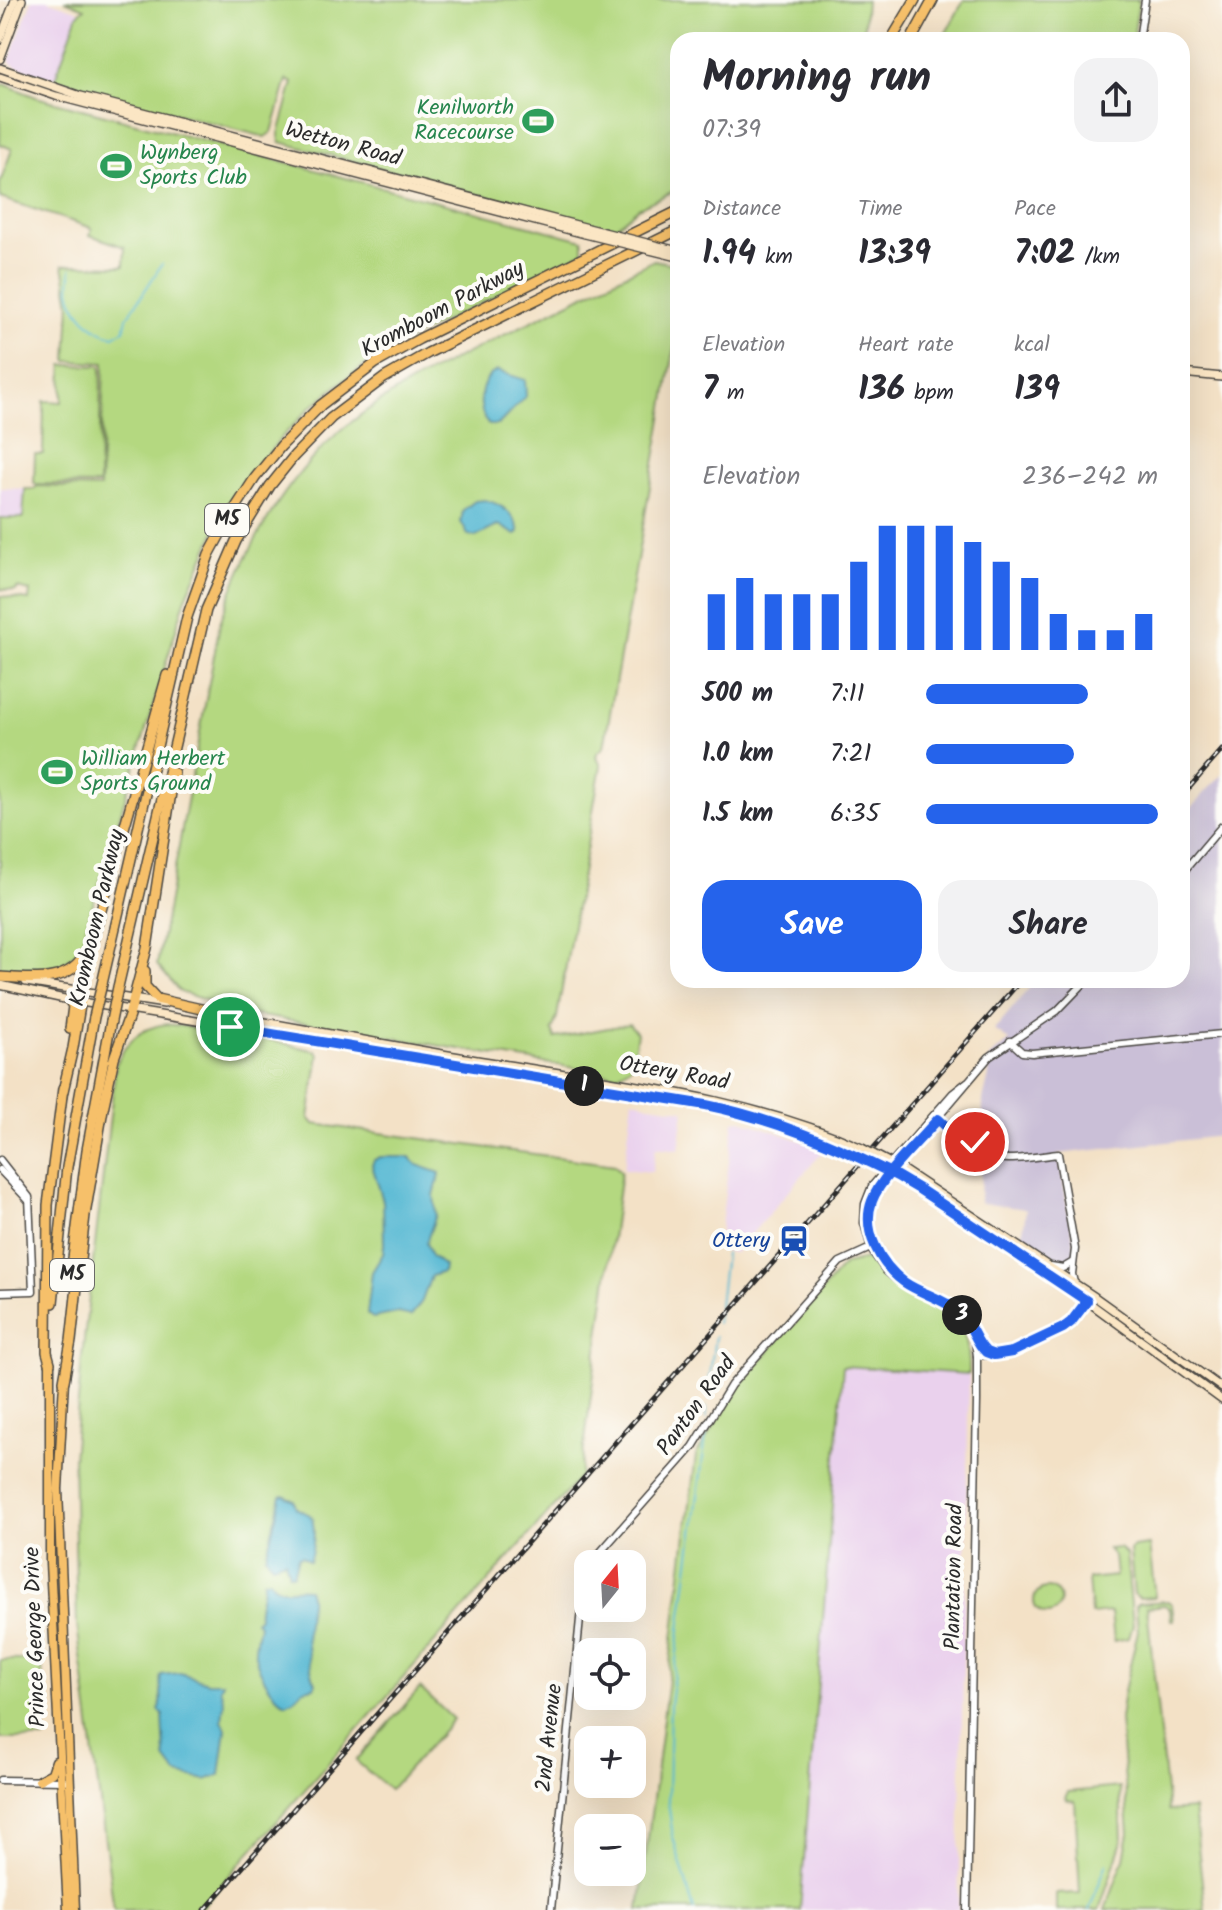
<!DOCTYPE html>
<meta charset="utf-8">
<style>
body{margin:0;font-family:Kalam,sans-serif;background:#f2f2f3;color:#2b2b33;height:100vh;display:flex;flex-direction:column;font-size:30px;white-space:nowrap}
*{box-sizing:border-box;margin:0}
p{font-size:26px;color:#7c7c81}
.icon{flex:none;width:44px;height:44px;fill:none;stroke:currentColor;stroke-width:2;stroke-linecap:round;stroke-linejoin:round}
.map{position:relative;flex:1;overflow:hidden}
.drawer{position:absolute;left:670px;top:32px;width:520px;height:956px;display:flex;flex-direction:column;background:#fff;border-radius:24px;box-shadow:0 8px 32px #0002}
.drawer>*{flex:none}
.needle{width:52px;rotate:18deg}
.fabs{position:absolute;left:574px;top:1550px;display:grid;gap:16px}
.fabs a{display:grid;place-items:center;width:72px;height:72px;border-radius:16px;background:#fff;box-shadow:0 8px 32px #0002;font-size:40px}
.pin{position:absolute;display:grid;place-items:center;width:68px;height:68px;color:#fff;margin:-34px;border:4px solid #fff;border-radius:50%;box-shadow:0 2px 8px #0007}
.km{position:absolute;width:40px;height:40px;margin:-20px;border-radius:50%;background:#222;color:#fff;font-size:22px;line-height:40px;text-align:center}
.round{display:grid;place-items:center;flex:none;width:84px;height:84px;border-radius:24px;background:#f2f2f3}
.overview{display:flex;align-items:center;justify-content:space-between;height:136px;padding:0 32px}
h1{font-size:44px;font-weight:600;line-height:60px}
.stats{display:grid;grid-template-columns:repeat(3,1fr);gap:12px;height:136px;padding:8px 32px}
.stats div{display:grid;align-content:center}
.stats b{font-size:34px;font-weight:600}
.stats small{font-size:22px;font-weight:400}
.stats p{font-size:22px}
.chart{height:224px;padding:16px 32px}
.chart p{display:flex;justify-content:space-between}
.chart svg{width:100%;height:144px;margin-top:8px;stroke:#2563eb;stroke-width:6}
.action{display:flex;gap:16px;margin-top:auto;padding:16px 32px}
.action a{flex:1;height:92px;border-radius:24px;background:#2563eb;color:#fff;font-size:32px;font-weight:600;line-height:92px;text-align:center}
.action a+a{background:#f2f2f3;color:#2b2b33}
ul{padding:0 32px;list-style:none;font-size:26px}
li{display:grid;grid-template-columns:128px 96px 1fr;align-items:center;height:60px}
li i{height:20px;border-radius:10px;background:#2563eb}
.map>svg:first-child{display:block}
.built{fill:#ead1ed}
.industrial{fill:#cabfd7}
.green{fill:#b4d880;stroke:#708256;stroke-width:2}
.water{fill:#54b8d3;stroke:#40727f;stroke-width:2}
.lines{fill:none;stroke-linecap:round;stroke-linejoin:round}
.stream{stroke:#54b8d3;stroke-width:2}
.tertiary-casing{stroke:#494642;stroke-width:9}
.secondary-casing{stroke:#494642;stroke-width:10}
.primary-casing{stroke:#494642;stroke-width:11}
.motorway-casing{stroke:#494642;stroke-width:12}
.tertiary{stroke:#fff;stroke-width:6}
.secondary{stroke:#fbe6c4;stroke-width:7}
.primary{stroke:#f6c06b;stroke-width:8}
.motorway{stroke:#f6c06b;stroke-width:9}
.rail-casing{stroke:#2b2b2b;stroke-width:5}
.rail{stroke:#fdfcf7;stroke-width:2;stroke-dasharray:6;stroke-linecap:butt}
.secondary-bridge-casing{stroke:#494642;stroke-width:10;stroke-linecap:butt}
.motorway-bridge-casing{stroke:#494642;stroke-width:12;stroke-linecap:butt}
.secondary-bridge{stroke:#fbe6c4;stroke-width:7}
.motorway-bridge{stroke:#f6c06b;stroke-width:9}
.route-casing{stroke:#fff;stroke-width:16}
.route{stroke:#2563eb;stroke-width:10}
.labels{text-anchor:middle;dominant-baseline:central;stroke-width:8;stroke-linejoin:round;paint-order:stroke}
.shield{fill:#fdfcf7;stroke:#6a6a68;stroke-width:2}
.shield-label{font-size:20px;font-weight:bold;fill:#2b2b2b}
.leisure-label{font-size:22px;fill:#27864d;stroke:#fdfcf7;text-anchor:start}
.street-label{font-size:22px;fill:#2b2b2b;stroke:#fdfcf7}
.transit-label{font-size:22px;fill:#164399;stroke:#fdfcf7;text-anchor:end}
</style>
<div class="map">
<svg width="1222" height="1910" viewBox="0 0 1222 1910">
<rect width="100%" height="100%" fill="#fdfcf7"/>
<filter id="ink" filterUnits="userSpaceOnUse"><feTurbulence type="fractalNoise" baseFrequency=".0125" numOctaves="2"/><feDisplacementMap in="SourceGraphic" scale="16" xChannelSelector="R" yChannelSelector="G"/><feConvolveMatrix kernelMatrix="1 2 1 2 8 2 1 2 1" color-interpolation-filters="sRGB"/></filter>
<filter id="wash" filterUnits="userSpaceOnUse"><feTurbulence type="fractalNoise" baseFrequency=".006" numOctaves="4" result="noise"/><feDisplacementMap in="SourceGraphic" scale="32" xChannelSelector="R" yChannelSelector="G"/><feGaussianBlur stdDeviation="1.8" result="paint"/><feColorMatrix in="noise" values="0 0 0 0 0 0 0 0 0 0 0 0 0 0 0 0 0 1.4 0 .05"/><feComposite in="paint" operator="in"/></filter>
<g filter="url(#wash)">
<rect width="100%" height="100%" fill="#f3e1c6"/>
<g class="built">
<polygon points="32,0 47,0 79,11 55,80 15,66 9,61"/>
<polygon points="0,488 25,489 23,518 0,518"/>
<polygon points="633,1099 649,1105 684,1110 679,1150 656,1147 652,1172 624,1169"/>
<polygon points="741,1120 825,1149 735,1253 718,1250 734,1121"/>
<polygon points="843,1365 969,1374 958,1910 800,1910"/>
</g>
<polygon class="industrial" points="1222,774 1222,1136 1058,1154 1075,1249 1068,1267 1050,1266 1021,1247 1026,1209 980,1203 983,1100 989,1075 989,1057 1010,1041 994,1030 1036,980 1182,980 1182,818"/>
<g class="green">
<polygon points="65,0 866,0 863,40 678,40 678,189 638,208 612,230 280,142 279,134 293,83 287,80 272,132 265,137 54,82 78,14 85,8"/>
<polygon points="964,0 1139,0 1133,40 942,40"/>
<polygon points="4,84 36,97 583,240 583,252 384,352 348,377 311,407 280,439 251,475 216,530 185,600 79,951 53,971 7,975 0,973 0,596 29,600 30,591 17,588 16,591 0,589 0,518 23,518 25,489 34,489 37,486 100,488 104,363 67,361 70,304 63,265 124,266 125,247 90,235 92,228 0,198 0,183 12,149 0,144 0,86"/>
<path d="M654 260 678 265V328L604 747 597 753 596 757 601 765 557 1017 552 1030 555 1038 629 1024 637 1033 632 1065 617 1075 249 1014 180 992 157 965 220 623C243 554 277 492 329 441 376 397 433 370 490 342 545 314 600 287 654 260Z"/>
<polygon points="63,365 101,366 99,485 34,484 35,454 43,454 44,401 62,402"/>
<path d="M166 1024 247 1035 316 1051 319 1054 309 1118 314 1124 615 1165 621 1172 580 1477 199 1910H114L77 1625 73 1459 82 1357 116 1064C126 1041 140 1028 166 1024Z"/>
<path d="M867 1259C875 1266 881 1276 889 1282 933 1317 971 1301 969 1374L843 1366 800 1910H639L696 1455 740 1384 845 1264Z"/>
<polygon points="1149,1545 1155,1597 1139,1598 1134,1594 1130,1550 1134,1547"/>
<polygon points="1119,1548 1126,1554 1133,1625 1129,1638 1114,1641 1111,1612 1091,1614 1088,1579 1116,1576 1114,1556 1108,1549"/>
<circle cx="1047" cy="1601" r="13"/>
<polygon points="1168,1601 1172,1605 1174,1620 1171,1620 1170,1609 1165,1605 1147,1607 1168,1811 1194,1809 1205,1910 1105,1910 1124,1859 1129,1833 1120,1719 1124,1691 1138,1631 1136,1606 1140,1603"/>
<polygon points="0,1660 36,1660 42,1665 45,1739 0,1739"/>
<polygon points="420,1688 453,1719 390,1790 356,1761"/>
<polygon points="1120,1787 1122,1841 1099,1910 1056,1910 1056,1894 1080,1893 1075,1801 1068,1800 1065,1797 1068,1792"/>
</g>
<g class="water">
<path d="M497 371 525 380 526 396 498 425H489C476 411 478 379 497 371Z"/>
<path d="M485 500C502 504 516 515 519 532L516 535 499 525 476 537 468 535 461 522 463 510 475 501Z"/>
<polygon points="380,1157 410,1157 417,1165 440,1173 434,1195 436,1215 426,1243 431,1256 444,1266 443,1272 431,1276 422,1301 411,1316 398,1313 373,1318 367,1314 372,1272 383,1254 384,1244 383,1201 372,1165 374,1160"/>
<path d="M284 1495 294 1500 296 1508 310 1515C317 1525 313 1550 309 1561L302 1556 298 1557 293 1574H289L285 1560 272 1564 266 1556 281 1496Z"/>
<path d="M269 1579C280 1596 291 1586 308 1589 313 1600 308 1609 307 1620 305 1639 308 1667 316 1683L314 1687 304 1689 293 1700 286 1703C271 1695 259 1672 255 1655 254 1646 258 1633 259 1624L255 1621 259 1617C257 1604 264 1594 263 1581Z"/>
<path d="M180 1673 208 1682H223L220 1688 224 1702 222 1720 226 1729 220 1775 206 1780 177 1774 165 1758 163 1715 159 1710C165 1698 158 1686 161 1675Z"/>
</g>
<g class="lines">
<g class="stream">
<path d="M71 269C71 276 70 283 70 290 73 310 94 333 114 336L124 330 127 318 162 264"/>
<polyline points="717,1323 725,1254"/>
<polyline points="708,1392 715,1336"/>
<polyline points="706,1407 706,1418"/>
<polyline points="694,1910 673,1837 668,1802 670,1704 706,1435"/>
<polyline points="1089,1910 1107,1863"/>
</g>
</g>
</g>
<g filter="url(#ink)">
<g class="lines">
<defs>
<g id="tertiary">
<polyline points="1139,40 1145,0"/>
<polyline points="1182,873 1222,826"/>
<polyline points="1010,1041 1022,1052 1032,1053 1222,1034"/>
<polyline points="967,1082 953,1093 872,1186 865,1204 864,1223 872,1251 886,1271 896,1279 948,1304 968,1323 974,1333 977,1356 977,1401 967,1910"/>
<path d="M935 1116C947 1127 960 1142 974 1151 996 1165 1033 1157 1058 1154L1075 1249 1072 1274 1074 1283"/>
<polyline points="967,1143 975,1142 981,1132"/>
<polyline points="0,1160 29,1197 33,1291 0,1292"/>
<polyline points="0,1170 29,1201"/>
<path d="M880 1257C867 1235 866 1210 879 1187L989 1057 1057 1011 1087 980"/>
<polyline points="1051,1266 1063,1268 1073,1262"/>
<path d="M977 1356C1007 1354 1048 1343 1071 1322 1077 1316 1081 1308 1087 1301"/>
<polyline points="590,1564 693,1447 731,1385 840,1262 875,1246"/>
<polyline points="0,1780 64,1781"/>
<polyline points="551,1910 585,1569 588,1566"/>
</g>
<g id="secondary">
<polyline points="0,39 15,0"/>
<polyline points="0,59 22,0"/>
<polyline points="0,68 81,96 588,228"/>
<polyline points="0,77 56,96 585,234"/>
<polyline points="1182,373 1222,377"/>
<polyline points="26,982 164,1004"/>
<polyline points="0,985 69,1000 706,1105 787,1127 856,1155"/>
<path d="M227 1015C321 1032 414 1050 508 1065 630 1085 748 1097 862 1148"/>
<polyline points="900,1168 1095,1297 1222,1388"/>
<polyline points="894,1175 933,1198 1087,1301 1222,1400"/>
</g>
<g id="primary">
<polyline points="50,1363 50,1563 68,1910"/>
<polyline points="64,1381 58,1489 75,1910"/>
<polyline points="39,1780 52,1773 56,1761"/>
</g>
<g id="motorway">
<polyline points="891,40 915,0"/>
<polyline points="911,40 933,0"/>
<polyline points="145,971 145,986 157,999 232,1016"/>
<path d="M0 977C31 979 70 985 86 952"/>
<polyline points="102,984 187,617 209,555 229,518 255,478 281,446 321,405 376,363 419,339 678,211"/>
<polyline points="118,987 206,610 236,541 270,486 294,456 331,418 384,378 428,353 678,230"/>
<polyline points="69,1000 73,1006 70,1029"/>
<polyline points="63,1091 73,1048 88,957 167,675"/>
<polyline points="72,1266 87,1150 111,1021"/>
<polyline points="53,1303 67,1167 94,1017"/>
<polyline points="50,1363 47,1352 48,1205 63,1088"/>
<polyline points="64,1381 71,1341 85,1215 103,1109 114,1058 129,1016 147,948 174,773"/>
</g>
</defs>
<use href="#tertiary" class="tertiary-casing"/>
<use href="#secondary" class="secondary-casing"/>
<use href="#primary" class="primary-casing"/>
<use href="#motorway" class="motorway-casing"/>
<use href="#tertiary" class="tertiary"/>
<use href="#secondary" class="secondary"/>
<use href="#primary" class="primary"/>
<use href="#motorway" class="motorway"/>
<defs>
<g id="rail">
<polyline points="1182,796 1222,750"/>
<polyline points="205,1910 1021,980"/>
</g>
</defs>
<use href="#rail" class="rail-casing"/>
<use href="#rail" class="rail"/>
<defs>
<g id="secondary-bridge">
<polyline points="588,228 678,251"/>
<polyline points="585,234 678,257"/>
<polyline points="862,1148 900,1168"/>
<polyline points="856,1155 894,1175"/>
</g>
<g id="motorway-bridge">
<polyline points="94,1017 102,984"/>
<polyline points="111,1021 118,987"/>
</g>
</defs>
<use href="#secondary-bridge" class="secondary-bridge-casing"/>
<use href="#motorway-bridge" class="motorway-bridge-casing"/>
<use href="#secondary-bridge" class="secondary-bridge"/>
<use href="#motorway-bridge" class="motorway-bridge"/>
</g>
</g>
<g class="lines" filter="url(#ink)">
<defs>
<path id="route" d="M230 1027 706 1105C774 1119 835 1145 897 1176L919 1189 1087 1301 1071 1322 1063 1328 1012 1352 994 1355 986 1352C974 1341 972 1323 959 1312 943 1298 921 1294 904 1282 881 1265 861 1231 872 1201 881 1176 920 1140 938 1119L963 1142H975"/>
</defs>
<use href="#route" class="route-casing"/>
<use href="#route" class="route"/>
</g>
<defs>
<symbol id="stadium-bare" viewBox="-9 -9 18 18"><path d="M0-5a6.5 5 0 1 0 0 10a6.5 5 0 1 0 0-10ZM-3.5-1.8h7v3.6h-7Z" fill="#2e9e5b" stroke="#fdfcf7" stroke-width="2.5" paint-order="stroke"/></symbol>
<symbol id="station-bare" viewBox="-9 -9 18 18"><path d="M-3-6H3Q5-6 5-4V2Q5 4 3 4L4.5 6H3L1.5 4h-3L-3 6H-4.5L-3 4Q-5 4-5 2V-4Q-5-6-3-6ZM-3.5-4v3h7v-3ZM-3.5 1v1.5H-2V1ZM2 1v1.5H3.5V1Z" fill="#1a4fb4" stroke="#fdfcf7" stroke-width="2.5" paint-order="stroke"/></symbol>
</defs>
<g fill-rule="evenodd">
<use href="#stadium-bare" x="516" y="99" width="44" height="44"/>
<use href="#stadium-bare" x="94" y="144" width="44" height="44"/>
<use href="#stadium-bare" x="35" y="750" width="44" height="44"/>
<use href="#station-bare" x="772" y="1219" width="44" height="44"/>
</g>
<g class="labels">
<g class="shield">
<rect x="205" y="504" width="44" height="32" rx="6"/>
<rect x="50" y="1259" width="44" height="32" rx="6"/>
</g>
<g class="shield-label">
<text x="227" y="520">M5</text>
<text x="72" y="1275">M5</text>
</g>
<g class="leisure-label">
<text x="514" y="108" text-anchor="end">Kenilworth<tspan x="514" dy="25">Racecourse</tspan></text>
<text x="140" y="153">Wynberg<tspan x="140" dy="25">Sports Club</tspan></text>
<text x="81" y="759">William Herbert<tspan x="81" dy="25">Sports Ground</tspan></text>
</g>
<g class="street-label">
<text transform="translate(343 145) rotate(15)">Wetton Road</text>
<text transform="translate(443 310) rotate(-28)">Kromboom Parkway</text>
<text transform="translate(98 918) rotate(-77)">Kromboom Parkway</text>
<text transform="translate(674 1074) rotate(10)">Ottery Road</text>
<text transform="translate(697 1406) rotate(-54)">Panton Road</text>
<text transform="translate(955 1577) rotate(-89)">Plantation Road</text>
<text transform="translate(36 1637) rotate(-92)">Prince George Drive</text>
<text transform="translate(550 1738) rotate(-84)">2nd Avenue</text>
</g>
<g class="transit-label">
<text x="770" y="1241">Ottery</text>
</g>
</g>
</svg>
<div class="fabs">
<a><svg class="needle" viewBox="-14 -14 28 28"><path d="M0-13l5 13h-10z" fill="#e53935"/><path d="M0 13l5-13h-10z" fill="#7c7c81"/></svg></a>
<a><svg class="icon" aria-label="locate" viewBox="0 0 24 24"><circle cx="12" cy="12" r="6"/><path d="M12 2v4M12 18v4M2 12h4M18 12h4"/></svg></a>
<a>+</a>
<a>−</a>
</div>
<div class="pin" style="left:230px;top:1027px;background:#1e9e55"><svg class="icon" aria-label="arrive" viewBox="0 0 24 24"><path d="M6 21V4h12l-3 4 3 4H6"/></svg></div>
<div class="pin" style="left:975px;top:1142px;background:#d93025"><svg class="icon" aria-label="check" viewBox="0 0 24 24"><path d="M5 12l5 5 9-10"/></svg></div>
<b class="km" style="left:584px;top:1086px">1</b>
<b class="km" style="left:962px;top:1315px">3</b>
<section class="drawer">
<div class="overview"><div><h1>Morning run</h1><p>07:39</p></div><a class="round"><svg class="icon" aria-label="share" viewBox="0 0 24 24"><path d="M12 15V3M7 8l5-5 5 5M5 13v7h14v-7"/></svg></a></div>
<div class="stats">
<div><p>Distance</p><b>1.94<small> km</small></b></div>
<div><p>Time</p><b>13:39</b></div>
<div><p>Pace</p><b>7:02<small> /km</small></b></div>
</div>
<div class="stats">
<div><p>Elevation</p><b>7<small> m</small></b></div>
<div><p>Heart rate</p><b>136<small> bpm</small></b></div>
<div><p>kcal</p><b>139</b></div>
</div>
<div class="chart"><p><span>Elevation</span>236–242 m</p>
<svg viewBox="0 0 160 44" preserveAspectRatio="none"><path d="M5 44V27M15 44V22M25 44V27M35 44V27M45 44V27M55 44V17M65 44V6M75 44V6M85 44V6M95 44V11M105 44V17M115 44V22M125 44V33M135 44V38M145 44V38M155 44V33"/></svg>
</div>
<ul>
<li><b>500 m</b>7:11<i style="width:70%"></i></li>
<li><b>1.0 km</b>7:21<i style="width:64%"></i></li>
<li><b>1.5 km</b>6:35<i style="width:100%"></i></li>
</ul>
<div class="action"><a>Save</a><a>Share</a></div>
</section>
</div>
